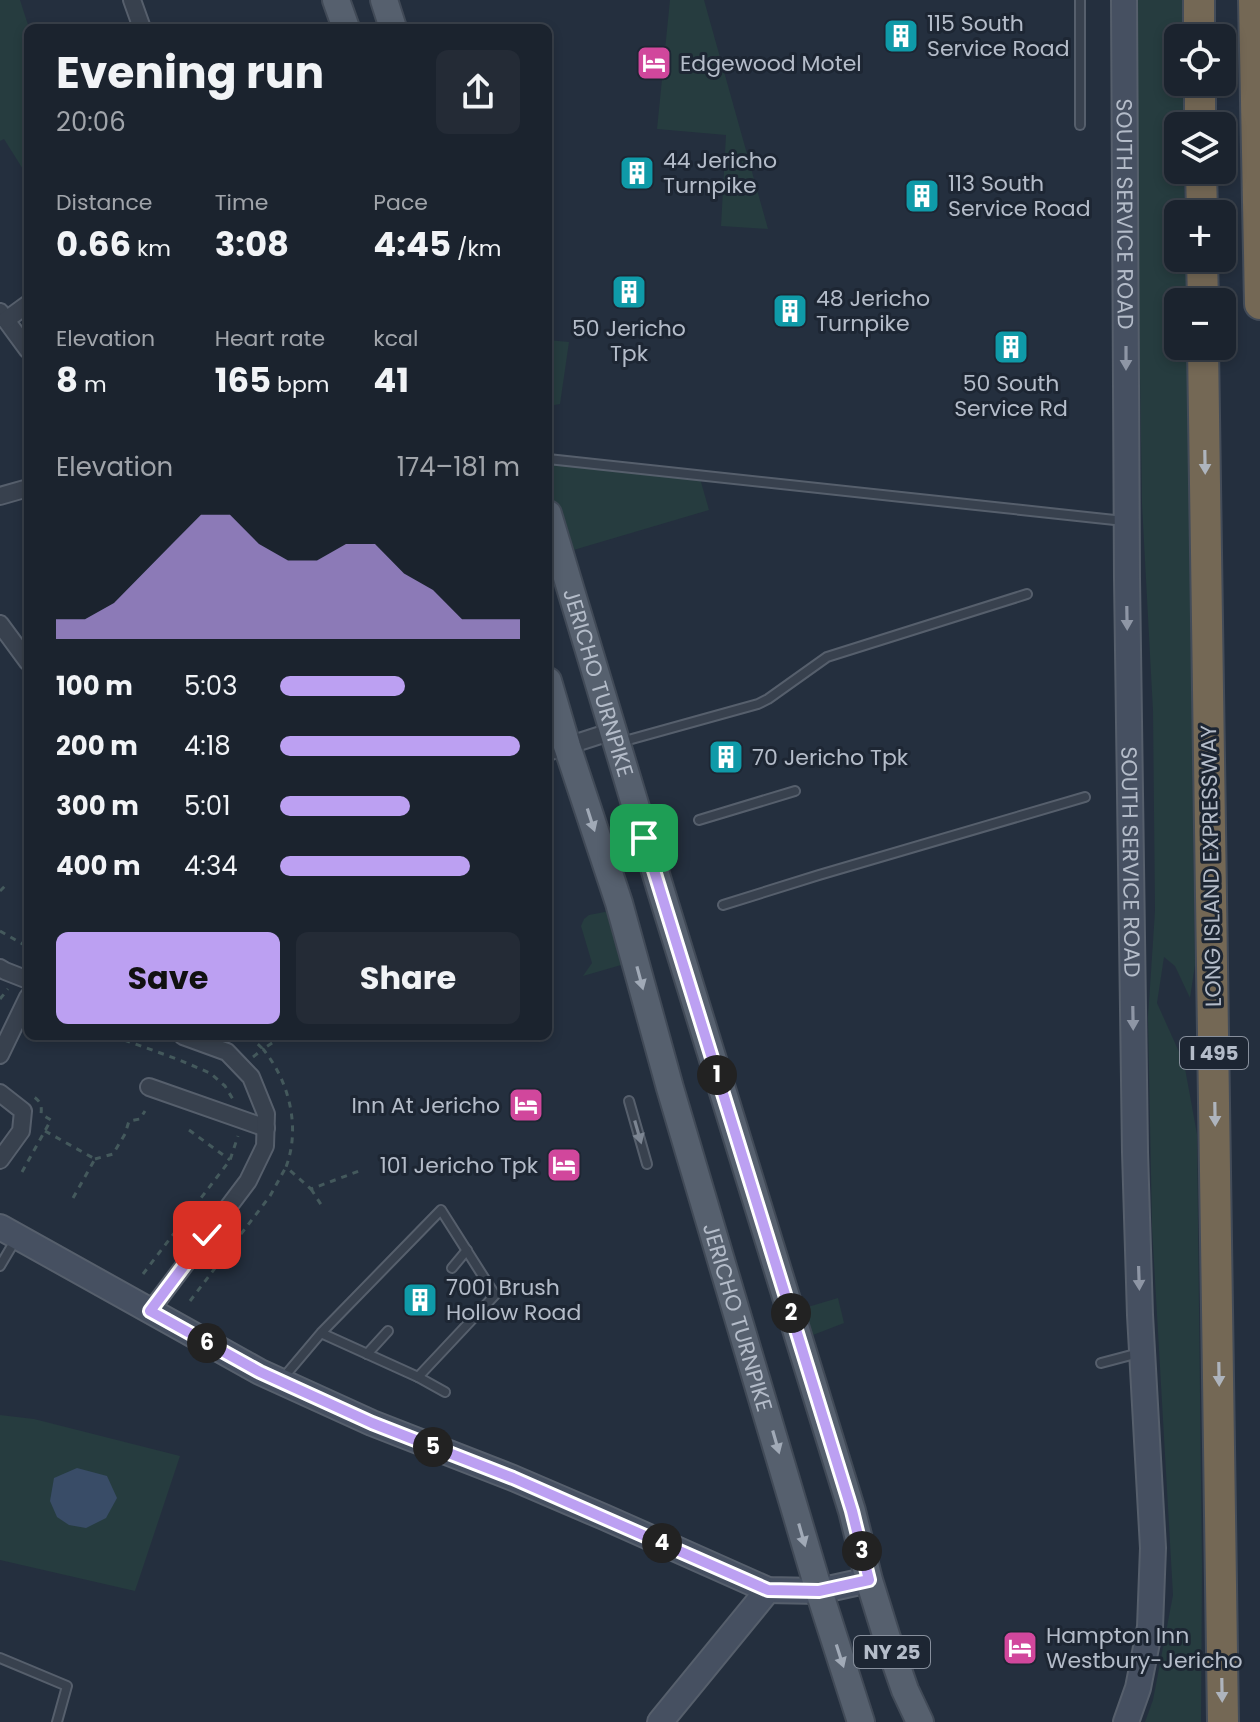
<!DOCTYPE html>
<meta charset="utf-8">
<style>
body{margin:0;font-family:Poppins,sans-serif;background:#242b36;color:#f1f3f6;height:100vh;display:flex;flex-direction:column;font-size:30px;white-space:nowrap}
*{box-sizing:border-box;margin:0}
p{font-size:26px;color:#a0a4aa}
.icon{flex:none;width:44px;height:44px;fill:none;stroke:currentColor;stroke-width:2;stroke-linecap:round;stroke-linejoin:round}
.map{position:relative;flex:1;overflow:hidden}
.drawer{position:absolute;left:24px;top:24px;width:528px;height:1016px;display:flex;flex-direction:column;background:#1b232e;border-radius:12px;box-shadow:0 4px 12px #0003,0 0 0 2px #39404a}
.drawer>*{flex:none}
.buttons{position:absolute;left:1164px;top:24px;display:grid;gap:16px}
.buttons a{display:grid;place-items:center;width:72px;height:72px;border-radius:12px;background:#1b232e;box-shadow:0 4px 12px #0003,0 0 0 2px #39404a;font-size:40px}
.pin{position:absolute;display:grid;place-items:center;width:68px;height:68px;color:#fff;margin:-34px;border-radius:16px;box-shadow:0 4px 12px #0006}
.km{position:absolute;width:40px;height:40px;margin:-20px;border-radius:50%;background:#222;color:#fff;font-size:22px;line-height:40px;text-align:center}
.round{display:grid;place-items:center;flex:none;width:84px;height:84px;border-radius:12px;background:#242b36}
.summary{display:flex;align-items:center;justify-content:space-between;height:136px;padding:0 32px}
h1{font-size:44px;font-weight:700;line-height:60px}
.figures{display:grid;grid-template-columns:repeat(3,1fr);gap:12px;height:136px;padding:8px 32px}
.figures div{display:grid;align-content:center}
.figures b{font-size:34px;font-weight:700}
.figures small{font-size:22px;font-weight:400}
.figures p{font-size:22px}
.chart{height:224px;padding:16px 32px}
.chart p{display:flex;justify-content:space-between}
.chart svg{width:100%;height:144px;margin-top:8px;fill:#bca0f2;opacity:.7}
.cta{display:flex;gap:16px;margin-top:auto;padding:16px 32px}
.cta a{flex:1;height:92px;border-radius:12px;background:#bca0f2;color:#111;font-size:32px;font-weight:700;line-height:92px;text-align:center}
.cta a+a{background:#242b36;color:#f1f3f6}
ul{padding:0 32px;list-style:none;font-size:26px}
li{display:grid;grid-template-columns:128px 96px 1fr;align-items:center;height:60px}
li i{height:20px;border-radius:10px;background:#bca0f2}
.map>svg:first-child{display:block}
.green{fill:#263c3f}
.water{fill:#394c67}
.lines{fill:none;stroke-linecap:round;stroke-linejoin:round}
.service-casing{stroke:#565f6c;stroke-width:12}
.minor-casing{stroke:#565f6c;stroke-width:20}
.secondary-casing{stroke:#565f6c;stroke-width:28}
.primary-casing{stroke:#414a57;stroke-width:30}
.motorway-casing{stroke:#434c59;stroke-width:34}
.path{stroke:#44595c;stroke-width:3;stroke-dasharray:6 6;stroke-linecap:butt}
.service{stroke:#38414e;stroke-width:8}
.minor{stroke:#38414e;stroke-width:16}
.secondary{stroke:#465061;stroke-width:24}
.primary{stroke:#56606e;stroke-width:26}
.motorway{stroke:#746855;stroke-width:30}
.oneway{fill:#8e96a5}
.oneway2{fill:#aeb4bd}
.oneway3{fill:#a1aab7}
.oneway4{fill:#7c8592}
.route-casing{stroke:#fff;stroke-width:16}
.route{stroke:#bca0f2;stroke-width:10}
.labels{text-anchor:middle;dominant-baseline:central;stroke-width:6;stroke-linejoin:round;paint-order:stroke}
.shield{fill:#1d2633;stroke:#878f9c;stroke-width:2}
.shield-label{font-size:20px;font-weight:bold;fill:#b4bcc9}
.poi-label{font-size:22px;fill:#b4bcc9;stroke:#1d2633;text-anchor:start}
.street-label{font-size:22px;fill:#b4bcc9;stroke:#1d2633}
</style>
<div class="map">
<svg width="1260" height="1722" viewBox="0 0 1260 1722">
<rect width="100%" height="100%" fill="#242f3e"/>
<g class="green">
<polygon points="0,0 20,0 29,28 28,172 26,174 4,139 0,141"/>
<polygon points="670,0 704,0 768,229 721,226 726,135 657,129"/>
<polygon points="1134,0 1182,0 1182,38 1178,38 1178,82 1183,82 1184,126 1178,126 1178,170 1184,170 1185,214 1178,214 1178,258 1186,258 1186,302 1178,302 1178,346 1187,346 1195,965 1190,998 1175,966 1164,957 1157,1003 1184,1063 1197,1134 1202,1566 1201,1722 1145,1722 1153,1700 1173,1595 1152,1227 1148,1017 1155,911 1153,711 1142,504"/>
<polygon points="548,340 569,342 560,404 548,406"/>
<polygon points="548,459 699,475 709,510 560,554 548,514"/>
<polygon points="620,909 635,961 583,976 592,963 581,926 584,919 589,915"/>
<polygon points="838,1298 844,1323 800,1340 791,1312"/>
<polygon points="0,1415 34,1419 180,1456 135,1591 0,1560"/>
</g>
<polygon class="water" points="77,1468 107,1476 117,1498 106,1518 86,1528 69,1525 57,1517 50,1501 54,1478"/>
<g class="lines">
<defs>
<g id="service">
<polyline points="1080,125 1080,0"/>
<polyline points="548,459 1124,521"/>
<polyline points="621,742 758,704 768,699 827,657 1027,594"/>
<polyline points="699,820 795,791"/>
<polyline points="723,905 819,875 1085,797"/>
<polyline points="629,1101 647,1164"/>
<polyline points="0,1266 16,1239"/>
<polyline points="452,1268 467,1250"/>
<polyline points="367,1354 388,1331"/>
<polyline points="1101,1363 1139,1353"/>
<polyline points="418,1377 445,1392"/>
<polyline points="283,1378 321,1333 441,1210 495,1295 418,1377 321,1333"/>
<polyline points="0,1658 67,1686 57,1722"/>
</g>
<g id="minor">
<polyline points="132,0 142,28"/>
<polyline points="0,312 28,350"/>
<polyline points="6,320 28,304"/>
<polyline points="0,496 28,488"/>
<polyline points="0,624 28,662"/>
<polyline points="548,752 613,731"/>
<polyline points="0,968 5,971 28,980"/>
<polyline points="0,1055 28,997"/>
<polyline points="149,1087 266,1128"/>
<polyline points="0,1093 23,1111 21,1131 0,1160"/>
<polyline points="150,1311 248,1181 265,1146 266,1114 251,1077 227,1052 183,1036"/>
</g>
<g id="secondary">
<path id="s1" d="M1124 0 1127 578 1135 1152 1140 1315 1153 1548 1150 1627 1138 1688 1126 1722"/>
<polyline points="0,1227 260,1372 372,1423 513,1478 604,1517 768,1590 819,1591 869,1580"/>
<polyline points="660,1722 768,1590"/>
</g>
<g id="primary">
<polyline points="336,0 346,28"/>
<polyline points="384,0 393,28"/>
<path id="s2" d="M548 514 661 891 852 1511 869 1580 887 1638 905 1690 920 1722"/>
<path id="s3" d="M548 681 567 746 619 903 670 1088 819 1591 861 1722"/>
</g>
<g id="motorway">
<polyline points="1199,0 1199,38"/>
<polyline points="1254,0 1260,304"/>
<polyline points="1200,82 1200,126"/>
<polyline points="1201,170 1202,214"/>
<polyline points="1202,258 1203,302"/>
<polyline points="1203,346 1223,1722"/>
</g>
</defs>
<use href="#service" class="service-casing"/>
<use href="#minor" class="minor-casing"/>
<use href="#secondary" class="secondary-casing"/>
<use href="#primary" class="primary-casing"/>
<use href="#motorway" class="motorway-casing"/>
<g class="path">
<polyline points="0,891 8,883"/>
<polyline points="0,931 28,947"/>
<polyline points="0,999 8,989"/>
<polyline points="113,1036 177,1059 210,1073 225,1086 234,1101"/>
<polyline points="249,1036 263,1049 283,1036"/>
<path d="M253 1057 263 1049C289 1081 301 1127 286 1167L311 1189 359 1171"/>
<polyline points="189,1130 230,1160"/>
<polyline points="45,1131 95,1159 73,1198"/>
<polyline points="95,1159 113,1154 125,1134 129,1121 140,1119 145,1111"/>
<path d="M22 1172 51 1120 41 1114C42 1106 41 1102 34 1097"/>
<polyline points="311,1189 322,1206"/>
<polyline points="143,1274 230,1160 238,1136"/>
<polyline points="190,1301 270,1196 286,1167"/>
</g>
<use href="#service" class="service"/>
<use href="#minor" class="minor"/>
<use href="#secondary" class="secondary"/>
<use href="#primary" class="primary"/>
<use href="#motorway" class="motorway"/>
</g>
<defs><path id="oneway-solid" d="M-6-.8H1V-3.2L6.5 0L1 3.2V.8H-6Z" transform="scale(2)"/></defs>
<g class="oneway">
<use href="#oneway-solid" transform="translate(1126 358) rotate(90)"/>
<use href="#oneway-solid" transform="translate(1127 618) rotate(89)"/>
<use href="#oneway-solid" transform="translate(1133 1018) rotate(89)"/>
<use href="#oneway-solid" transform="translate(1139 1278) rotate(88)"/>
</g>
<g class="oneway2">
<use href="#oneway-solid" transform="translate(1205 462) rotate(89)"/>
<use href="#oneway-solid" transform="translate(1215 1114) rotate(89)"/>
<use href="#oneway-solid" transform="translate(1219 1374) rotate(89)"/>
<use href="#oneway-solid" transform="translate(1222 1690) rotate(89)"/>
</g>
<g class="oneway3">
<use href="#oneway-solid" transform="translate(591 820) rotate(72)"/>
<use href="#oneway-solid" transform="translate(640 978) rotate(75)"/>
<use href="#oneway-solid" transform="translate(776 1442) rotate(74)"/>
<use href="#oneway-solid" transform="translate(802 1535) rotate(74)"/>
<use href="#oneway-solid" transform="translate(840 1656) rotate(72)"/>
</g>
<use class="oneway4" href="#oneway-solid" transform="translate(638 1132) rotate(74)"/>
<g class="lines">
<defs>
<polyline id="route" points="207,1235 150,1311 260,1372 372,1423 513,1478 768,1590 819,1591 869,1580 852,1511 644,838"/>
</defs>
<use href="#route" class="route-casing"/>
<use href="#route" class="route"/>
</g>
<defs>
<symbol id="building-square" viewBox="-11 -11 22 22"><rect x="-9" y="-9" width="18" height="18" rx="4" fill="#0f9aa8" stroke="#1d2633"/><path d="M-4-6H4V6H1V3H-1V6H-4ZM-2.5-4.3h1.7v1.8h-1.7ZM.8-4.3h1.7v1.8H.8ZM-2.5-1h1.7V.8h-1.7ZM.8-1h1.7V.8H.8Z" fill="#fff"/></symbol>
<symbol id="hotel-square" viewBox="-11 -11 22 22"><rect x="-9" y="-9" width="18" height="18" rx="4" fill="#d1479c" stroke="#1d2633"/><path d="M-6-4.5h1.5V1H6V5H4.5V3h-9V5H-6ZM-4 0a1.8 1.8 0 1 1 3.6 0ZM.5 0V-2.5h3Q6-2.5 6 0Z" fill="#fff"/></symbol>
</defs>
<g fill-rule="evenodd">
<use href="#building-square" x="881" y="16" width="40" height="40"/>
<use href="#hotel-square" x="634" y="43" width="40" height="40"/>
<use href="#building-square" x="617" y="153" width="40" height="40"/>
<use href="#building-square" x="902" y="176" width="40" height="40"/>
<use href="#building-square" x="609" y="272" width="40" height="40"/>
<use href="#building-square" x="770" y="291" width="40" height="40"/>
<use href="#building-square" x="991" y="327" width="40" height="40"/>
<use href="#building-square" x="706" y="737" width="40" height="40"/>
<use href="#hotel-square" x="506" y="1085" width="40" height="40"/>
<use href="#hotel-square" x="544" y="1145" width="40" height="40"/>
<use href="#building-square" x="400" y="1280" width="40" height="40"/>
<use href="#hotel-square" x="1000" y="1628" width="40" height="40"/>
</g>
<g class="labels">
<g class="shield">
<rect x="1180" y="1037" width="68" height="32" rx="6"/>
<rect x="854" y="1636" width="76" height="32" rx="6"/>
</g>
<g class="shield-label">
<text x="1214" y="1053">I 495</text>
<text x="892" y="1652">NY 25</text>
</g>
<g class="poi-label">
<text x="927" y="23">115 South<tspan x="927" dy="25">Service Road</tspan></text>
<text x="680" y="63">Edgewood Motel</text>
<text x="663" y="160">44 Jericho<tspan x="663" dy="25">Turnpike</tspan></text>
<text x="948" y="183">113 South<tspan x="948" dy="25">Service Road</tspan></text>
<text x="816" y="298">48 Jericho<tspan x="816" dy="25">Turnpike</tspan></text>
<text x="629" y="328" text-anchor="middle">50 Jericho<tspan x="629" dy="25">Tpk</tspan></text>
<text x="1011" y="383" text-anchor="middle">50 South<tspan x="1011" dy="25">Service Rd</tspan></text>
<text x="752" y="757">70 Jericho Tpk</text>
<text x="500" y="1105" text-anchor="end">Inn At Jericho</text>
<text x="538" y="1165" text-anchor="end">101 Jericho Tpk</text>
<text x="446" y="1287">7001 Brush<tspan x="446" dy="25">Hollow Road</tspan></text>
<text x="1046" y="1635">Hampton Inn<tspan x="1046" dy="25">Westbury-Jericho</tspan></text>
</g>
<g class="street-label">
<text stroke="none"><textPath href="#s1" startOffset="214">SOUTH SERVICE ROAD</textPath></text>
<text stroke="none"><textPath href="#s2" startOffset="176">JERICHO TURNPIKE</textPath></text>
<text stroke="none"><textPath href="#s1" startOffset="862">SOUTH SERVICE ROAD</textPath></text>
<text transform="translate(1211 866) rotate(-91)">LONG ISLAND EXPRESSWAY</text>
<text stroke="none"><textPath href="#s3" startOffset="664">JERICHO TURNPIKE</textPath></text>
</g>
</g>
</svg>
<div class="buttons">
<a><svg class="icon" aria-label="locate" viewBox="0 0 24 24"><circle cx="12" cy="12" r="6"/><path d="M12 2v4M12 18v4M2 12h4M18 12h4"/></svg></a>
<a><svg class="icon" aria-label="layers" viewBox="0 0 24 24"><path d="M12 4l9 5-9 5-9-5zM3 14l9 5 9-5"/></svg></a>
<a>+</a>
<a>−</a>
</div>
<div class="pin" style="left:644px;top:838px;background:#1e9e55"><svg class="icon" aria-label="arrive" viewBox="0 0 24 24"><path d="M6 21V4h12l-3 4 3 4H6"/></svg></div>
<div class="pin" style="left:207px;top:1235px;background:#d93025"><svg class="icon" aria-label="check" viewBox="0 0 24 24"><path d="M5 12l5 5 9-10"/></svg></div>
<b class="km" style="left:717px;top:1075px">1</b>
<b class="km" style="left:791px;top:1313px">2</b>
<b class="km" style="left:862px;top:1551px">3</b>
<b class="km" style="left:662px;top:1543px">4</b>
<b class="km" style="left:433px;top:1447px">5</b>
<b class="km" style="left:207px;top:1343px">6</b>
<section class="drawer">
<div class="summary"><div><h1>Evening run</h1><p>20:06</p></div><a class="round"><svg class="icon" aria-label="share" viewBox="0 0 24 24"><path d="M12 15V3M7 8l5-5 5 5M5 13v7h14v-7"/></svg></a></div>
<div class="figures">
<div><p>Distance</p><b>0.66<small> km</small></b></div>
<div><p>Time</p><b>3:08</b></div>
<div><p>Pace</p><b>4:45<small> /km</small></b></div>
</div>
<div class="figures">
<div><p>Elevation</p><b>8<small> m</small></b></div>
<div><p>Heart rate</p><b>165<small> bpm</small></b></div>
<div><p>kcal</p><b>41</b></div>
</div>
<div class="chart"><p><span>Elevation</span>174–181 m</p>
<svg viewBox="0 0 160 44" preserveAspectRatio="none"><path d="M0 44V38L10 38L20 33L30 24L40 15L50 6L60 6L70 15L80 20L90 20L100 15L110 15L120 24L130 29L140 38L150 38L160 38V44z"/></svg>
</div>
<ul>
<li><b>100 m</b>5:03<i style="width:52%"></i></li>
<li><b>200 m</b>4:18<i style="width:100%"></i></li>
<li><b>300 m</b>5:01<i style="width:54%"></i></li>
<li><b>400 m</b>4:34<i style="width:79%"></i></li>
</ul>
<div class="cta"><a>Save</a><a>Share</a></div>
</section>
</div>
